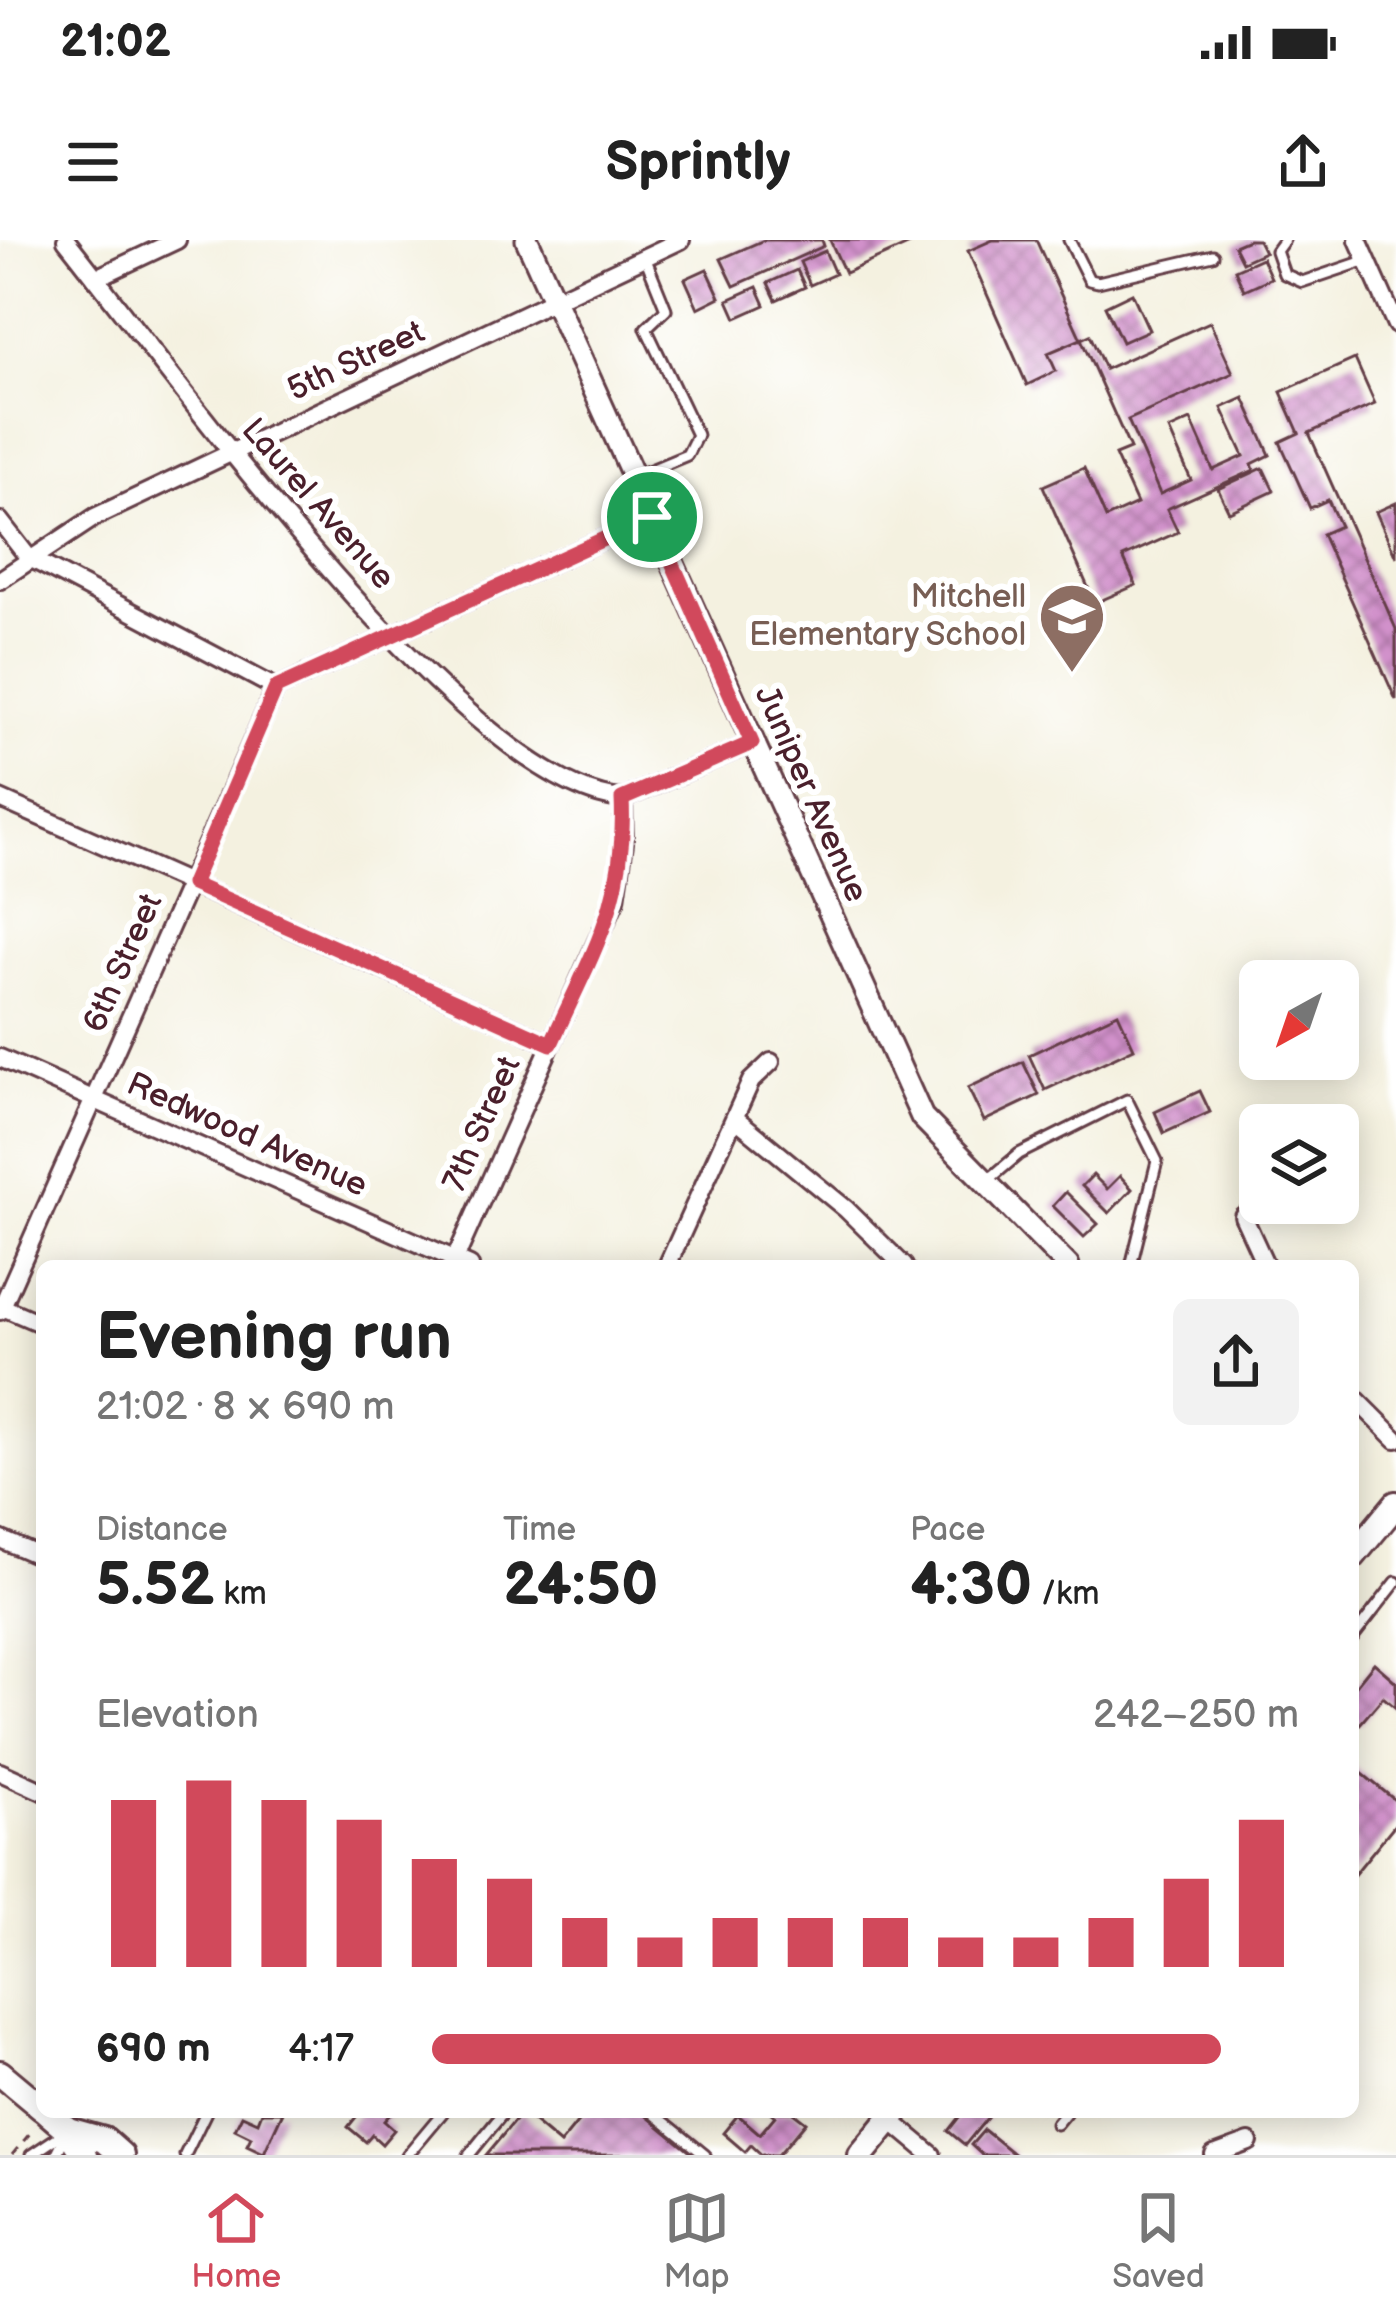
<!DOCTYPE html>
<meta charset="utf-8">
<style>
body{margin:0;font-family:"Balsamiq Sans",sans-serif;background:#f2f2f2;color:#222;height:100vh;display:flex;flex-direction:column;font-size:45px;white-space:nowrap}
*{box-sizing:border-box;margin:0}
p{font-size:39px;color:#767676}
.icon{flex:none;width:66px;height:66px;fill:none;stroke:currentColor;stroke-width:2;stroke-linecap:round;stroke-linejoin:round}
.map{position:relative;flex:1;overflow:hidden}
.panel{position:absolute;left:36px;top:1020px;width:1323px;height:858px;display:flex;flex-direction:column;background:#fff;border-radius:18px;box-shadow:0 6px 30px #0003}
.panel>*{flex:none}
.needle{width:78px;rotate:220deg}
.buttons{position:absolute;left:1239px;top:720px;display:grid;gap:24px}
.buttons a{display:grid;place-items:center;width:120px;height:120px;border-radius:18px;background:#fff;box-shadow:0 6px 30px #0003;font-size:60px}
.pin{position:absolute;display:grid;place-items:center;width:102px;height:102px;color:#fff;margin:-51px;border:6px solid #fff;border-radius:50%;box-shadow:0 3px 12px #0007}
.round{display:grid;place-items:center;flex:none;width:126px;height:126px;border-radius:18px;background:#f2f2f2}
.summary{display:flex;align-items:center;justify-content:space-between;height:204px;padding:0 60px}
h1{font-size:66px;font-weight:700;line-height:90px}
.metrics{display:grid;grid-template-columns:repeat(3,1fr);gap:18px;height:204px;padding:12px 60px}
.metrics div{display:grid;align-content:center}
.metrics b{font-size:60px;font-weight:700}
.metrics small{font-size:33px;font-weight:400}
.metrics p{font-size:33px}
.chart{height:336px;padding:24px 60px}
.chart p{display:flex;justify-content:space-between}
.chart svg{width:100%;height:216px;margin-top:12px;stroke:#d1495b;stroke-width:6}
ul{padding:0 60px;list-style:none;font-size:39px}
li{display:grid;grid-template-columns:192px 144px 1fr;align-items:center;height:90px}
li i{height:30px;border-radius:15px;background:#d1495b}
.status{display:flex;justify-content:space-between;align-items:center;height:84px;padding:0 60px;background:#fff;direction:ltr}
.status svg{height:33px;fill:currentColor}
header{display:flex;justify-content:space-between;align-items:center;height:156px;padding:0 60px;background:#fff;font-size:54px;font-weight:700}
.tabs{display:flex;justify-content:space-around;align-items:center;height:168px;border-top:3px solid #e0e0e0;background:#fff;font-size:33px;color:#767676}
.tabs a{display:grid;justify-items:center;gap:6px}
.tabs .on{color:#d1495b}
.map>svg:first-child{display:block}
.building{fill:url(#building-cross-hatch)}
.lines{fill:none;stroke-linecap:round;stroke-linejoin:round}
.service-casing{stroke:#643e46;stroke-width:15}
.minor-casing{stroke:#643e46;stroke-width:22}
.tertiary-casing{stroke:#643e46;stroke-width:27}
.secondary-casing{stroke:#643e46;stroke-width:30}
.path{stroke:#643e46;stroke-width:3;stroke-dasharray:9 9;stroke-linecap:butt}
.service{stroke:#fff;stroke-width:9}
.minor{stroke:#fff;stroke-width:16}
.tertiary{stroke:#fff;stroke-width:21}
.secondary{stroke:#fff;stroke-width:24}
.route-casing{stroke:#fff;stroke-width:24}
.route{stroke:#d1495b;stroke-width:15}
.labels{text-anchor:middle;dominant-baseline:central;stroke-width:12;stroke-linejoin:round;paint-order:stroke}
.street-label{font-size:33px;fill:#4a1f2b;stroke:#fff}
.education-label{font-size:33px;fill:#785e54;stroke:#fff;text-anchor:end}
</style>
<div class="status"><b>21:02</b><svg viewBox="0 0 49 12"><path d="M0 12V9h3v3zM5 12V6h3v6zM10 12V3h3v9zM15 12V0h3v12zM26 1h20v11H26zM47 4h2v5h-2z"/></svg></div>
<header><svg class="icon" aria-label="menu" viewBox="0 0 24 24"><path d="M4 6h16M4 12h16M4 18h16"/></svg>Sprintly<svg class="icon" aria-label="share" viewBox="0 0 24 24"><path d="M12 15V3M7 8l5-5 5 5M5 13v7h14v-7"/></svg></header>
<div class="map">
<svg width="1396" height="1915" viewBox="0 0 1396 1915">
<defs>
<pattern id="building-cross-hatch" width="8" height="8" patternUnits="userSpaceOnUse" patternTransform="scale(3)"><rect width="8" height="8" fill="#d191cb"/><path d="M0 0l8 8M0 8l8-8" fill="none" stroke="#ac76a5"/></pattern>
</defs>
<rect width="100%" height="100%" fill="#fff"/>
<filter id="ink" filterUnits="userSpaceOnUse"><feTurbulence type="fractalNoise" baseFrequency=".00833" numOctaves="2"/><feDisplacementMap in="SourceGraphic" scale="24" xChannelSelector="R" yChannelSelector="G"/><feConvolveMatrix kernelMatrix="1 2 1 2 8 2 1 2 1" color-interpolation-filters="sRGB"/></filter>
<filter id="wash" filterUnits="userSpaceOnUse"><feTurbulence type="fractalNoise" baseFrequency=".004" numOctaves="4" result="noise"/><feDisplacementMap in="SourceGraphic" scale="48" xChannelSelector="R" yChannelSelector="G"/><feGaussianBlur stdDeviation="2.7" result="paint"/><feColorMatrix in="noise" values="0 0 0 0 0 0 0 0 0 0 0 0 0 0 0 0 0 1.4 0 .05"/><feComposite in="paint" operator="in"/></filter>
<g filter="url(#wash)">
<rect width="100%" height="100%" fill="#f4f1e0"/>
<g id="blocks">
<g class="building">
<polygon points="764,0 822,0 824,6 734,46 721,19"/>
<polygon points="830,0 919,0 845,33"/>
<polygon points="993,0 1036,0 1081,99 1090,95 1105,129 1210,82 1233,133 1128,180 1160,254 1191,240 1169,190 1191,180 1213,230 1244,216 1222,168 1244,158 1270,215 1252,224 1254,230 1167,269 1178,292 1123,317 1136,345 1095,363 1043,246 1084,228 1106,278 1137,264 1115,215 1130,209 1081,99 1048,113 1056,131 1027,145 968,11"/>
<polygon points="1248,0 1258,0 1264,12 1242,22 1234,6"/>
<polygon points="825,11 835,34 810,45 800,22"/>
<polygon points="1262,18 1271,38 1244,50 1235,30"/>
<polygon points="707,29 720,57 698,68 685,39"/>
<polygon points="797,30 805,47 776,60 768,43"/>
<polygon points="757,47 765,65 736,78 728,60"/>
<polygon points="1132,53 1149,90 1122,102 1105,66"/>
<polygon points="1355,119 1375,164 1309,193 1396,389 1396,460 1322,294 1340,286 1328,260 1310,268 1280,202 1299,193 1281,152"/>
<polygon points="1263,228 1274,251 1229,272 1218,249"/>
<polygon points="1396,263 1396,317 1376,272"/>
<polygon points="1118,773 1134,808 1045,850 1029,815"/>
<polygon points="1023,822 1039,855 984,881 968,848"/>
<polygon points="1200,851 1210,872 1164,893 1155,872"/>
<polygon points="1093,935 1107,949 1120,936 1132,949 1109,973 1082,946"/>
<polygon points="1066,952 1098,984 1084,997 1053,966"/>
<polygon points="1374,1423 1396,1442 1396,1468 1383,1457 1360,1484 1353,1478 1353,1449"/>
<polygon points="1353,1526 1396,1561 1396,1583 1353,1636"/>
<polygon points="262,1872 283,1872 264,1913 247,1905 251,1897 235,1889 242,1875 258,1882"/>
<polygon points="360,1872 392,1872 384,1881 394,1890 382,1904 372,1895 366,1902 348,1887"/>
<polygon points="522,1872 560,1904 586,1872 642,1872 694,1915 486,1915"/>
<polygon points="770,1872 793,1872 806,1882 778,1915 762,1915 751,1905 745,1912 723,1893 738,1875 760,1894 775,1876"/>
<polygon points="963,1872 992,1872 965,1905 948,1891"/>
<polygon points="984,1890 1015,1915 982,1915 971,1905"/>
</g>
</g>
</g>
<g filter="url(#ink)">
<use href="#blocks" fill-opacity="0" stroke="#643e46" stroke-width="3"/>
<g class="lines">
<defs>
<g id="service">
<polyline points="1069,0 1089,40 1098,42 1213,15"/>
<polyline points="1284,0 1276,11 1284,34 1302,42 1367,20"/>
<polyline points="634,237 687,215 697,195 646,88 666,69 645,17"/>
<polyline points="986,942 1019,914 1127,860 1157,921 1131,1026"/>
<polyline points="1353,1397 1396,1342"/>
<polyline points="652,1872 705,1915"/>
<polyline points="1056,1884 1066,1872"/>
<polyline points="31,1915 64,1893"/>
<polyline points="56,1915 66,1895"/>
<polyline points="185,1915 206,1872"/>
<polyline points="407,1915 443,1872"/>
<polyline points="469,1915 504,1872"/>
</g>
<g id="minor">
<path d="M66 0C167 126 467 549 623 559L752 503"/>
<polyline points="1358,0 1396,85"/>
<polyline points="96,38 177,0"/>
<polyline points="0,281 28,317 276,448"/>
<polyline points="0,340 95,277 681,0"/>
<polyline points="0,559 551,804"/>
<polyline points="0,818 470,1026"/>
<polyline points="735,878 846,969 904,1026"/>
<polyline points="1243,976 1266,1026"/>
<polyline points="452,1026 616,659 624,603 623,559"/>
<polyline points="667,1026 751,841 771,822"/>
<polyline points="0,1066 42,1084"/>
<polyline points="0,1071 276,448 652,277"/>
<polyline points="1353,1156 1396,1199"/>
<polyline points="0,1299 42,1317"/>
<polyline points="0,1532 42,1551"/>
<polyline points="890,1880 932,1915"/>
<polyline points="1214,1915 1249,1902"/>
</g>
<polyline id="tertiary" points="527,0 922,877 1068,1026"/>
<g id="secondary">
<polyline points="1353,1316 1396,1264"/>
<polyline points="0,1833 42,1868"/>
<polyline points="47,1872 68,1890 84,1915"/>
<polyline points="68,1890 104,1900 121,1915"/>
<polyline points="861,1915 896,1872"/>
</g>
</defs>
<use href="#service" class="service-casing"/>
<use href="#minor" class="minor-casing"/>
<use href="#tertiary" class="tertiary-casing"/>
<use href="#secondary" class="secondary-casing"/>
<polyline class="path" points="12,1915 31,1892"/>
<use href="#service" class="service"/>
<use href="#minor" class="minor"/>
<use href="#tertiary" class="tertiary"/>
<use href="#secondary" class="secondary"/>
</g>
</g>
<g class="lines" filter="url(#ink)">
<defs>
<path id="route" d="M652 277 752 503 622 559C627 662 592 713 551 804L192 644 276 448Z"/>
</defs>
<use href="#route" class="route-casing"/>
<use href="#route" class="route"/>
</g>
<defs>
<symbol id="school-pin" viewBox="-11 -11 22 30"><path d="M0 17L-7.5 6A9.5 9.5 0 1 1 7.5 6Z" fill="#8d6e63" stroke="#fff"/><path d="M0-5L7-2L0 1L-7-2ZM-4 1L0 2.5L4 1V4Q0 6-4 4Z" fill="#fff"/></symbol>
</defs>
<g fill-rule="evenodd">
<use href="#school-pin" x="1034" y="338" width="76" height="104"/>
</g>
<g class="labels">
<g class="street-label">
<text transform="translate(356 121) rotate(-25)">5th Street</text>
<text transform="translate(318 264) rotate(49)">Laurel Avenue</text>
<text transform="translate(811 554) rotate(66)">Juniper Avenue</text>
<text transform="translate(123 723) rotate(-66)">6th Street</text>
<text transform="translate(482 884) rotate(-66)">7th Street</text>
<text transform="translate(247 895) rotate(24)">Redwood Avenue</text>
</g>
<g class="education-label">
<text x="1026" y="357">Mitchell<tspan x="1026" dy="38">Elementary School</tspan></text>
</g>
</g>
</svg>
<div class="buttons">
<a><svg class="needle" viewBox="-14 -14 28 28"><path d="M0-13l5 13h-10z" fill="#e53935"/><path d="M0 13l5-13h-10z" fill="#767676"/></svg></a>
<a><svg class="icon" aria-label="layers" viewBox="0 0 24 24"><path d="M12 4l9 5-9 5-9-5zM3 14l9 5 9-5"/></svg></a>
</div>
<div class="pin" style="left:652px;top:277px;background:#1e9e55"><svg class="icon" aria-label="arrive" viewBox="0 0 24 24"><path d="M6 21V4h12l-3 4 3 4H6"/></svg></div>
<section class="panel">
<div class="summary"><div><h1>Evening run</h1><p>21:02 · 8 × 690 m</p></div><a class="round"><svg class="icon" aria-label="share" viewBox="0 0 24 24"><path d="M12 15V3M7 8l5-5 5 5M5 13v7h14v-7"/></svg></a></div>
<div class="metrics">
<div><p>Distance</p><b>5.52<small> km</small></b></div>
<div><p>Time</p><b>24:50</b></div>
<div><p>Pace</p><b>4:30<small> /km</small></b></div>
</div>
<div class="chart"><p><span>Elevation</span>242–250 m</p>
<svg viewBox="0 0 160 44" preserveAspectRatio="none"><path d="M5 44V10M15 44V6M25 44V10M35 44V14M45 44V22M55 44V26M65 44V34M75 44V38M85 44V34M95 44V34M105 44V34M115 44V38M125 44V38M135 44V34M145 44V26M155 44V14"/></svg>
</div>
<ul>
<li><b>690 m</b>4:17<i style="width:91%"></i></li>
</ul>
</section>
</div>
<nav class="tabs">
<a class="on"><svg class="icon" aria-label="home" viewBox="0 0 24 24"><path d="M3 11l9-7 9 7M6 9v11h12V9"/></svg>Home</a>
<a><svg class="icon" aria-label="map" viewBox="0 0 24 24"><path d="M3 6l6-2 6 2 6-2v14l-6 2-6-2-6 2zM9 4v14M15 6v14"/></svg>Map</a>
<a><svg class="icon" aria-label="saved" viewBox="0 0 24 24"><path d="M7 4h10v16l-5-4-5 4z"/></svg>Saved</a>
</nav>
